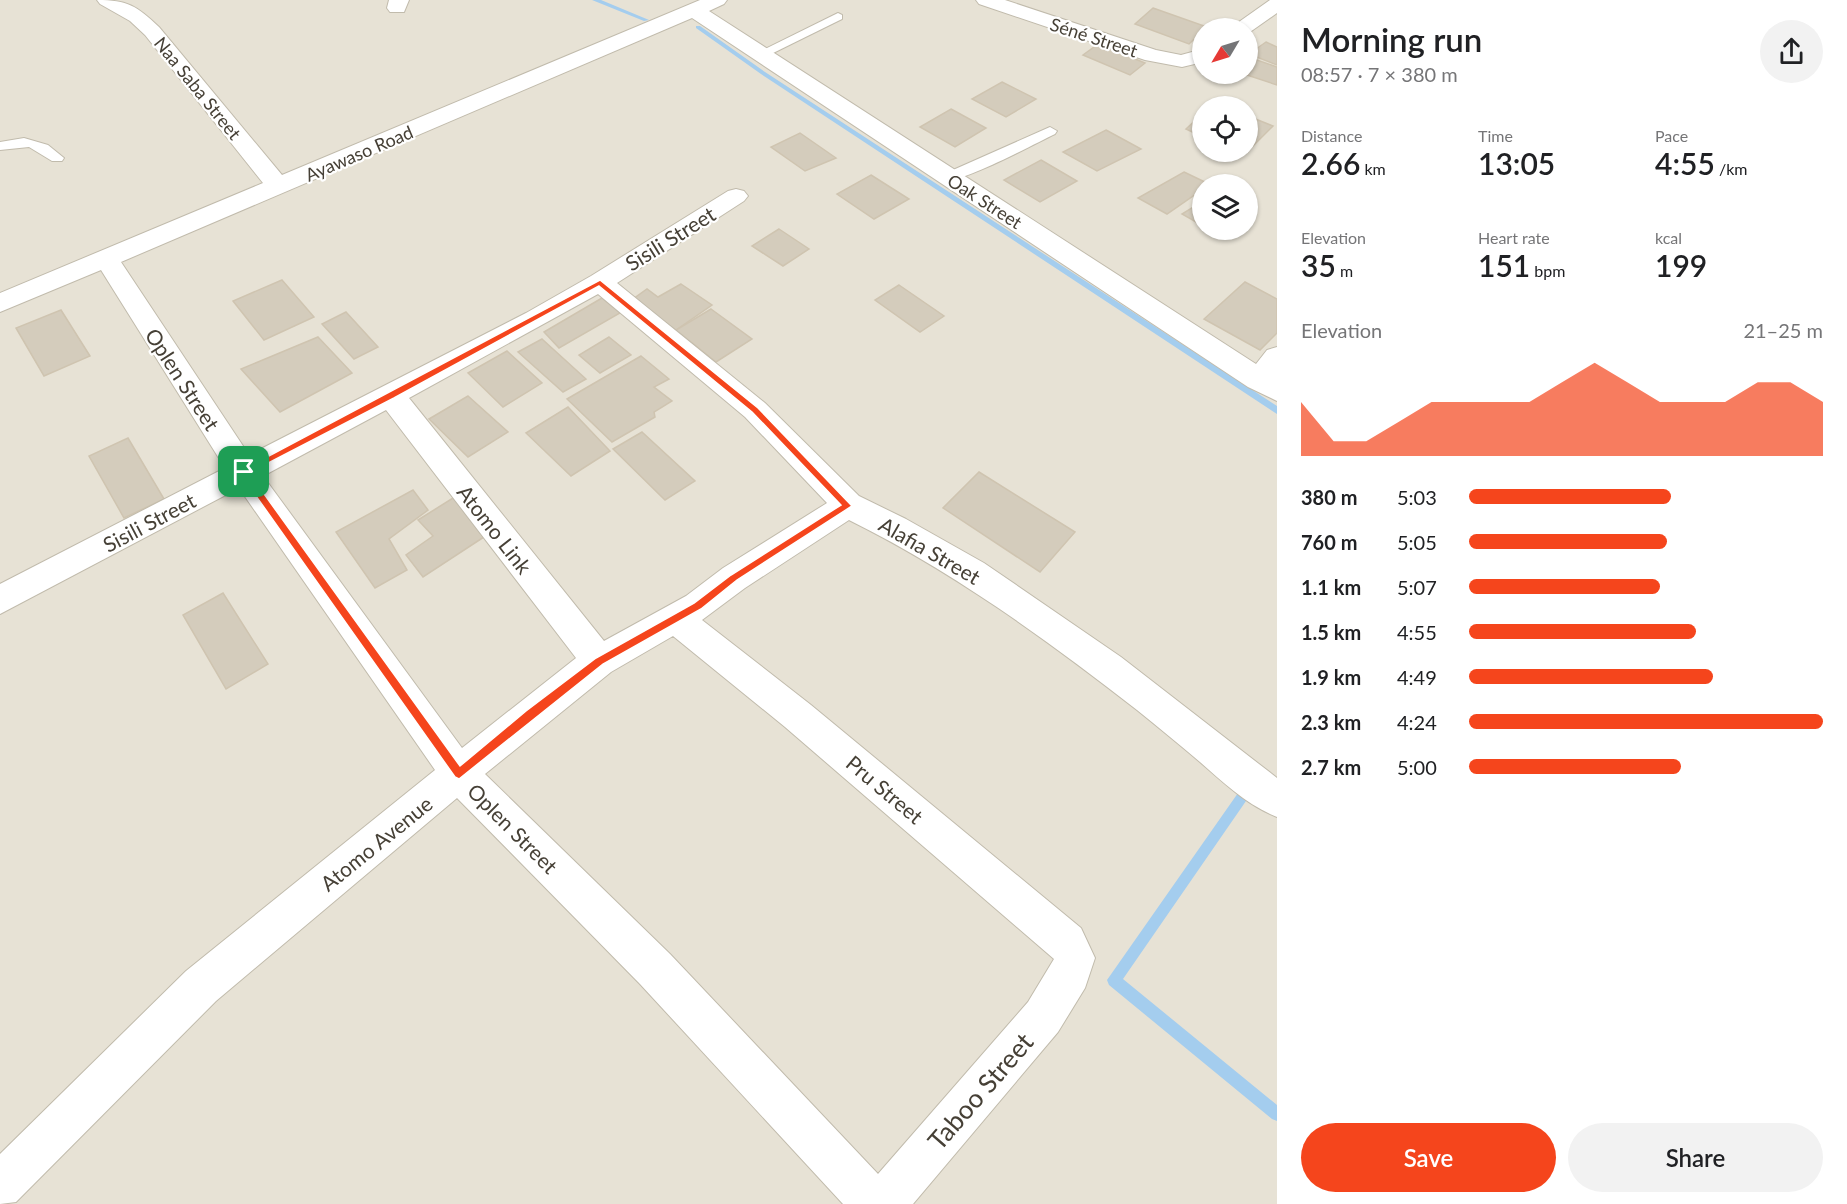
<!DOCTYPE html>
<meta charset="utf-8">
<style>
body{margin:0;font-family:Lato,sans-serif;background:#f2f2f2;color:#202124;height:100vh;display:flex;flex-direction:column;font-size:22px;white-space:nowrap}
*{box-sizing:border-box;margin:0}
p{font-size:20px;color:#757577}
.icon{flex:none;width:33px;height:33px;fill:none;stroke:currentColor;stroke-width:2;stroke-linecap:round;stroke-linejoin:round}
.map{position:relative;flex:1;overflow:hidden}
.panel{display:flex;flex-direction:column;background:#fff;width:570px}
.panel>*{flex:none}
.needle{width:39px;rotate:232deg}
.controls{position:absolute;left:1192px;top:18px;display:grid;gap:12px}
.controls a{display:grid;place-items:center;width:66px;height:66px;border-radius:50%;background:#fff;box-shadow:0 2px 4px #0004;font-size:30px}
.pin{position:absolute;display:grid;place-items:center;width:51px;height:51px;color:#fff;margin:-26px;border-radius:12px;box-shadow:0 3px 9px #0006}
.round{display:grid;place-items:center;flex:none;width:63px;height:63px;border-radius:32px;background:#f2f2f2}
.summary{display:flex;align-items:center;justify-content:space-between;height:102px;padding:0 24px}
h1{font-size:33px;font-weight:600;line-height:45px}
.figures{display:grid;grid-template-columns:repeat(3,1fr);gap:9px;height:102px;padding:6px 24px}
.figures div{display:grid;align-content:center}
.figures b{font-size:30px;font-weight:600}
.figures small{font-size:16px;font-weight:400}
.figures p{font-size:16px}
.chart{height:168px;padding:12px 24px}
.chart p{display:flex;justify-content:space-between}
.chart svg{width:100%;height:108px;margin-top:6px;fill:#f5451c;opacity:.7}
.button{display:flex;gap:12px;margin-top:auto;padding:12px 24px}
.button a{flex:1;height:69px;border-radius:36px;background:#f5451c;color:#fff;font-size:24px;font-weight:600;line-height:69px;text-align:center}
.button a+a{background:#f2f2f2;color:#202124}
ul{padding:0 24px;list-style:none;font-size:20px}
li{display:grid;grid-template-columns:96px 72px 1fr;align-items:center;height:45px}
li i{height:15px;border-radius:8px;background:#f5451c}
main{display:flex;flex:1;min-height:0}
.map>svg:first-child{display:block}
.residential{fill:#e7e2d5;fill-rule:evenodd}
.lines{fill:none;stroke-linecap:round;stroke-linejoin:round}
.stream{fill:#a4cdee;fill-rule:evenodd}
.building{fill:#d4ccbc;stroke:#cfc4b0;stroke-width:1.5}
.service-casing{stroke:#c1bbac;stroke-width:2}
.minor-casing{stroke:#c1bbac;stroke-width:2}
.service{fill:#fff;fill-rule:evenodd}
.minor{fill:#fff;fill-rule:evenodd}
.route{fill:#f5451c;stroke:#fff;stroke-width:1.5;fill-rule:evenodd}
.labels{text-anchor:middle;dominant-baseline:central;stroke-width:4.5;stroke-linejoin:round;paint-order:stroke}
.far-street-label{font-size:18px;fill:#464036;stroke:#fff}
.street-label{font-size:21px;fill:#464036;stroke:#fff}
.near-street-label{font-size:26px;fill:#464036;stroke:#fff}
</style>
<main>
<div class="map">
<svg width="1277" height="1204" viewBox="0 0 1277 1204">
<rect width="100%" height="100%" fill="#f3f0e7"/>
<path class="residential" d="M0 0H1277V1204H0ZM1203 28H1248V74H1203ZM1203 106H1248V152H1203ZM1203 184H1248V230H1203Z"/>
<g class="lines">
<g class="stream">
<polygon points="592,0 601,0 649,20 644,21"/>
<polygon points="696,26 700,26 765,72 1277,406 1277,414 761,74 696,28"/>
<polygon points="1242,791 1246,793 1248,797 1246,801 1123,979 1277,1105 1277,1121 1272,1119 1109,985 1107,980 1238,793"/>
</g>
</g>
<g class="building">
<polygon points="1153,8 1207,27 1189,44 1135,24"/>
<polygon points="1266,42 1277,47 1277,65 1249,54"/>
<polygon points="1098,44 1145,63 1130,75 1083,55"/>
<polygon points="1248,57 1277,67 1277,85 1244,74 1248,74"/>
<polygon points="1002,82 1036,99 1006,117 972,99"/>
<polygon points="951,109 986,128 955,147 920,127"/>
<polygon points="1203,113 1203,137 1186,129"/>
<polygon points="1248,116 1273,126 1245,154 1239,152 1248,152"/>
<polygon points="1106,130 1141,149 1097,171 1063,152"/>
<polygon points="800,133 836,158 805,171 771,147"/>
<polygon points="1041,160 1077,181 1040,202 1004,180"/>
<polygon points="1184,172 1209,184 1203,184 1203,189 1167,214 1138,198"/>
<polygon points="871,175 909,199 874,219 837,194"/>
<polygon points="1203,201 1203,226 1182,214"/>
<polygon points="779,229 809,249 783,266 752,246"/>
<polygon points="1209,230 1239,230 1224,239"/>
<polygon points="282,280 314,317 264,340 233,301"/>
<polygon points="1245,282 1277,299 1277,333 1260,350 1204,319"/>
<polygon points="681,284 712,305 676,330 633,299 647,289 658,297"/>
<polygon points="899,285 944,316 920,332 875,300"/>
<polygon points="602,298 620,313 559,348 544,332"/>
<polygon points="711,309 752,339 716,362 676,330"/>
<polygon points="61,310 90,356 44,376 16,328"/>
<polygon points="346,312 378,347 354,359 322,324"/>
<polygon points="318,337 352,373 280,412 241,369"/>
<polygon points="609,337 631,355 600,373 579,355"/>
<polygon points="542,339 586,379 563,392 518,352"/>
<polygon points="507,351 542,383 503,407 468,373"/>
<polygon points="641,356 669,379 654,387 672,401 654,412 655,417 612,442 567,399"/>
<polygon points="468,396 508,432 468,457 429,419"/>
<polygon points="568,407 610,451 571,476 526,433"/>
<polygon points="642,432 695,481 665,500 613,449"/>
<polygon points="128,438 164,499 124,518 89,456"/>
<polygon points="979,472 1075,532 1040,572 943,508"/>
<polygon points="413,490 428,510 389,539 407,570 375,588 336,532"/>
<polygon points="453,498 487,535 423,577 406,555 433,536 418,520"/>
<polygon points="223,593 268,664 226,689 183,615"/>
</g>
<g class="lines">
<defs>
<g id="service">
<polygon points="838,13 842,15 842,19 765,57 757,57 755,54"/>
<path d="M1050 127 1057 131 1055 134C1036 143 961 184 944 180L942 177 944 174Z"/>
<polygon points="24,138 48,145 64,158 62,161 52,161 29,147 0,150 0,142"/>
</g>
<g id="minor">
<path d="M97 0C128 0 137 6 159 27L282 175 700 0H727L724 4 709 11 1256 364 1267 350 1277 347V401L1248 387 692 18 121 262 249 455 526 313 591 276 728 191 736 189 744 191 748 196 744 201 617 283 765 403 859 496 906 519 984 563 1121 657 1277 778V817C1247 805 1224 783 1200 762 1179 744 1158 727 1137 710 1046 639 952 571 849 520L745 588 702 620 811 705 1081 928 1095 958 1085 988 1058 1032 913 1204H843L640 984 457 798 216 1001 16 1202 0 1204V1154L186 971 435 770 239 488 0 614V584L225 468 101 270 0 312V293L263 183 145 35 130 21 100 4ZM598 294 745 417 827 503 723 568 686 596 604 641 409 398ZM386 410 576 658 462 748 263 476ZM673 636 785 727 1054 959 1028 1002 878 1174 670 954 485 774 611 672Z"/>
<polygon points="389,0 409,0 404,12 390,12 387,8"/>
<polygon points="976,0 1005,0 1156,50 1181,55 1203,49 1203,62 1182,67 1145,60 979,4"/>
<polygon points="1270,0 1277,0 1277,13 1250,32 1248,33 1248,28 1233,28 1236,24"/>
</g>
</defs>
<use href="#service" class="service-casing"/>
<use href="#minor" class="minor-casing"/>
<use href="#service" class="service"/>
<use href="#minor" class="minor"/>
</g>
<path class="route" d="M600 280 758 408 852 506 737 580 701 609 603 664 459 779 455 777 239 472ZM599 286 752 412 841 505 731 575 694 603 596 658 526 711 460 766 249 473 394 398Z"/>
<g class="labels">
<g class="far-street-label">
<text transform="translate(1094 37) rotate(18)">Séné Street</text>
<text transform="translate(198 88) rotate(51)">Naa Saba Street</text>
<text transform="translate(359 153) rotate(-23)">Ayawaso Road</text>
<text transform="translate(985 201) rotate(33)">Oak Street</text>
</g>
<g class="street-label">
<text transform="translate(670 238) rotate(-32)">Sisili Street</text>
<text transform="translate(183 379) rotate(57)">Oplen Street</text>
<text transform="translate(149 522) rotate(-28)">Sisili Street</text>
<text transform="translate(495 529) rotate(52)">Atomo Link</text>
<text transform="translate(930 550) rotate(30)">Alafia Street</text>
<text transform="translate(885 789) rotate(40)">Pru Street</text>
<text transform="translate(513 828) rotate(45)">Oplen Street</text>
<text transform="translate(376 843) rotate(-39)">Atomo Avenue</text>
</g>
<g class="near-street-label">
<text transform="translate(980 1091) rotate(-49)">Taboo Street</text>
</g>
</g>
</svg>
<div class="controls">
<a><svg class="needle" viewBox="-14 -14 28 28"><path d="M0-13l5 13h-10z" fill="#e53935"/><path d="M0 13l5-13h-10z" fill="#757577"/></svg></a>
<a><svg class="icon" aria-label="locate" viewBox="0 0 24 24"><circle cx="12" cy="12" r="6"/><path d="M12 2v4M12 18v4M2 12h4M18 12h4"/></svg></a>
<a><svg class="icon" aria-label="layers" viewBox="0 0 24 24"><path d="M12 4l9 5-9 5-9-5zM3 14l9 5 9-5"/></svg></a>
</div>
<div class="pin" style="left:244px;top:472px;background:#1e9e55"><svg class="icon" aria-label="arrive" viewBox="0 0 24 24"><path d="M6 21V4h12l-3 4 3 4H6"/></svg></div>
</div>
<section class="panel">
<div class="summary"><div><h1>Morning run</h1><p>08:57 · 7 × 380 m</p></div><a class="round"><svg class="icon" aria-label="share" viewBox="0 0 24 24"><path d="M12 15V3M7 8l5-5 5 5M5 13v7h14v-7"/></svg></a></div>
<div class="figures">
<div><p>Distance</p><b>2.66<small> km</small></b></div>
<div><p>Time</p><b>13:05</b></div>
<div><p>Pace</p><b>4:55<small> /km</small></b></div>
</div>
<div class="figures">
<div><p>Elevation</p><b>35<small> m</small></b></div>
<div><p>Heart rate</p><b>151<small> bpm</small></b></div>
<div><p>kcal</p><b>199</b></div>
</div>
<div class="chart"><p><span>Elevation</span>21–25 m</p>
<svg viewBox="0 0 160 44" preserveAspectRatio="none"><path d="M0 44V22L10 38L20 38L30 30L40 22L50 22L60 22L70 22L80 14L90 6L100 14L110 22L120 22L130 22L140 14L150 14L160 22V44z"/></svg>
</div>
<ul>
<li><b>380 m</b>5:03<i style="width:57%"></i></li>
<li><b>760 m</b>5:05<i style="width:56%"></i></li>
<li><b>1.1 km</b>5:07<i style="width:54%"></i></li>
<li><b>1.5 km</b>4:55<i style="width:64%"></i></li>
<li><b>1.9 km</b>4:49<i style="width:69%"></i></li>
<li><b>2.3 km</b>4:24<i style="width:100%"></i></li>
<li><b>2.7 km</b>5:00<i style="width:60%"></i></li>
</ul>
<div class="button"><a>Save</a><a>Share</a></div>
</section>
</main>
